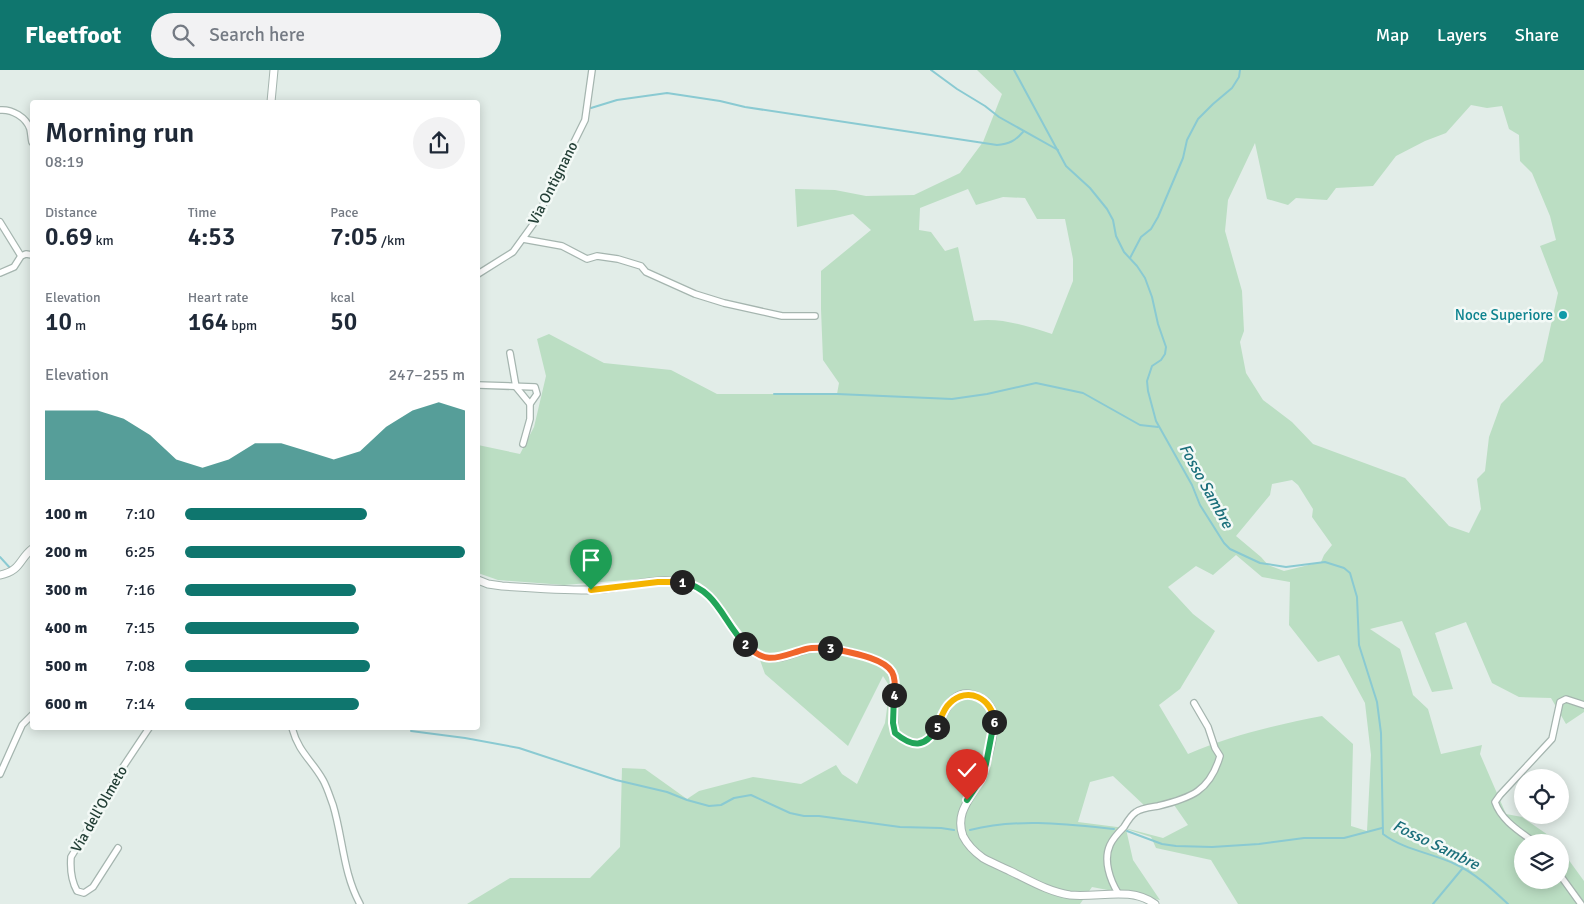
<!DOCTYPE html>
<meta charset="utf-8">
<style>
body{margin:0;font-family:Signika,sans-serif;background:#f2f2f3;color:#1f2937;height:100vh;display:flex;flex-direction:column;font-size:19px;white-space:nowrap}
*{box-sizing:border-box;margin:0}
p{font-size:16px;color:#747a83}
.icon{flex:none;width:28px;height:28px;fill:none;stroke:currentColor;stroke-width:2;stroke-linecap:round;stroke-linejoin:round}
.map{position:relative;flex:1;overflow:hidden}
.side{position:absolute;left:30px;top:30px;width:450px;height:630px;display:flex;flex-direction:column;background:#fff;border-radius:5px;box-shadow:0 2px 12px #0003}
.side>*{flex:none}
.tools{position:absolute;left:1514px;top:699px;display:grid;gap:10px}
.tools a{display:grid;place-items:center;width:55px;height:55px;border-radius:50%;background:#fff;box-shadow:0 2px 12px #0003;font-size:25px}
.pin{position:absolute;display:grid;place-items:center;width:42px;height:42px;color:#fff;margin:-51px -21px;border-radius:50% 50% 50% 0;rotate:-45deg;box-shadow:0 0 5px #0007}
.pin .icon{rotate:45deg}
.km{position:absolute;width:25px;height:25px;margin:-12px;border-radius:50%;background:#222;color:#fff;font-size:14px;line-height:25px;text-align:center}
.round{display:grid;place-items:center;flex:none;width:52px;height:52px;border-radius:26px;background:#f2f2f3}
.headline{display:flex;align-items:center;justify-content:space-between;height:85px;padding:0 15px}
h1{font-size:28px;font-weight:600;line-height:38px}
.stats{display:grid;grid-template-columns:repeat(3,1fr);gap:8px;height:85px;padding:5px 15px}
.stats div{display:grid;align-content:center}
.stats b{font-size:25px;font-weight:600}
.stats small{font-size:14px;font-weight:400}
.stats p{font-size:14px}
.chart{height:140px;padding:10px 15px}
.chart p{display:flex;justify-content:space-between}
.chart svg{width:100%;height:90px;margin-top:5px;fill:#0f766e;opacity:.7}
ul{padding:0 15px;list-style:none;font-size:16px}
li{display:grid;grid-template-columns:80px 60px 1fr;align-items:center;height:38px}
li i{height:12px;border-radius:6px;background:#0f766e}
header{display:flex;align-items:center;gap:30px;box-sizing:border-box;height:70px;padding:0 25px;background:#0f766e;color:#fff}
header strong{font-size:24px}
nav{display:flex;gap:28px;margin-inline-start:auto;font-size:18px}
.search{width:350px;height:45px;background:#f2f2f3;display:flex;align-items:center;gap:12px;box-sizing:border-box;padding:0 18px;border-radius:28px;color:#747a83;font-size:19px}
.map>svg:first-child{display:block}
.green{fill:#bbdec3;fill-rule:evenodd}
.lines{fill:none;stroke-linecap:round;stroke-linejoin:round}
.stream{stroke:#8acad2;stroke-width:2}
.minor-casing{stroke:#a5b5af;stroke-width:8}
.tertiary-casing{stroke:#a5b5af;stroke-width:9}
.minor{stroke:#fff;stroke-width:5.5}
.tertiary{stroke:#fff;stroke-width:7}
.split-1-casing{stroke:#fff;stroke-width:10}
.split-2-casing{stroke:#fff;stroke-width:10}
.split-3-casing{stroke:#fff;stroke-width:10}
.split-4-casing{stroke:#fff;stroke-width:10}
.split-5-casing{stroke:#fff;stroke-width:10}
.split-6-casing{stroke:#fff;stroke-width:10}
.split-7-casing{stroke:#fff;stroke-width:10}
.split-1{stroke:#f5b400;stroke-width:6}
.split-2{stroke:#22a559;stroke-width:6}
.split-3{stroke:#f0652b;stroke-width:6}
.split-4{stroke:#f0652b;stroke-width:6}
.split-5{stroke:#22a559;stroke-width:6}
.split-6{stroke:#f5b400;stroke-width:6}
.split-7{stroke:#22a559;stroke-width:6}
.culture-dot{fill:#0f9aa8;stroke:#f3f9f6;stroke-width:2}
.labels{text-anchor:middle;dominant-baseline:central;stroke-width:5;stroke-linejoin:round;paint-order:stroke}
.street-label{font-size:15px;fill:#223e35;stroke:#f3f9f6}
.culture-label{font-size:15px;fill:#0d838f;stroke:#f3f9f6;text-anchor:end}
.water-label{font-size:16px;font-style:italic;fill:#1b6f7b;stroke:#f3f9f6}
</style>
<header>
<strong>Fleetfoot</strong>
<div class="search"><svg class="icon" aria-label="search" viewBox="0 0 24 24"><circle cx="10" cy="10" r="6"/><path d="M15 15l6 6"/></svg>Search here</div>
<nav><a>Map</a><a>Layers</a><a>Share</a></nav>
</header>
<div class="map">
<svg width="1584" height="834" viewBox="0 0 1584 834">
<rect width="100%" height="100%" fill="#e2ede8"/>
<path class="green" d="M977 0H1584V642L1566 654 1551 628 1519 627 1492 613 1466 552 1435 563 1453 619 1432 622 1402 551 1370 559 1400 579 1413 625 1428 639 1441 684 1482 675 1480 684 1506 744 1522 747 1554 769 1556 772H1522V810H1560V778L1584 811V834H1238L1211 790 1156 778 1151 767 1126 759 1133 790 1160 830 1092 817 1080 834H467L510 808H590L620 777 622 698 645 699 687 729 699 721 753 707 801 714 836 695 842 704 857 714 885 653 890 617 883 606 848 676 765 604 756 579 706 518 677 506 564 515 498 510 478 503V375L520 384 534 357 546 306 537 269 549 264 604 293 671 300 717 324H837L839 313 823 290 821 239V201L871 160 853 144 797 157 795 119 835 120 866 126 914 125 960 103 983 72 1002 24ZM1471 35 1487 38 1502 36 1509 59 1519 65 1520 91 1532 103 1550 146 1556 170 1540 176 1558 223 1543 291 1501 334 1489 367 1485 401 1477 409 1481 439 1469 463 1449 456 1405 408 1313 374 1292 352 1263 330 1246 303 1240 272 1244 261 1242 221 1225 161 1228 130 1255 73 1267 129 1288 135 1296 128 1327 130 1336 118 1373 116 1396 86 1425 71 1446 63ZM968 119 976 135 1003 127 1025 128 1037 149H1065L1073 189V211L1052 264C1026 256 1001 247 974 251L958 177 945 181 931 162 919 160 920 138ZM1292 410 1298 415 1313 439 1312 447 1332 475 1324 485 1321 492 1284 501 1268 495 1261 487 1236 466 1270 425 1272 414ZM1236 485 1262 507 1290 512 1289 555 1318 592 1339 585 1365 633 1371 685 1367 761 1351 756 1353 674 1322 646C1276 655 1231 665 1188 684L1159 635 1180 619 1215 561 1193 544 1168 517 1196 496 1213 505ZM1113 706 1146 737 1172 732 1188 755 1163 768 1125 758 1078 752 1090 712Z"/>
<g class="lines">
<g class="stream">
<polyline points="931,0 957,19 985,36 999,47 1058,80"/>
<path d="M1014 0 1066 96 1090 118 1107 139 1113 150 1116 166 1124 182 1137 196 1145 208 1152 227 1158 254 1166 277 1165 284 1161 290 1152 296 1147 311 1148 321 1156 351 1192 415 1200 435 1224 473 1230 479 1260 493 1286 497 1325 492 1344 498 1350 503 1357 527 1359 575 1377 632 1381 663 1383 764C1404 780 1432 783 1455 794 1475 803 1492 819 1508 834"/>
<path d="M591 38 617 30 667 23 720 31 745 37 997 75C1009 74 1015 71 1023 62"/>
<polyline points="1130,188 1141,167 1151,159 1158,147 1183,88 1187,70 1198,49 1213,34 1232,18 1239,7 1240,0"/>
<polyline points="774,324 837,324 952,329 987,324 1036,313 1083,323 1140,355 1158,357"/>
<polyline points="0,487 11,499"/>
<polyline points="411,661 465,668 519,678 616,710 667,722 687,730 709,736 721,735 734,728 751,725 790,743 804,746 819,746 900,757 941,758 954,760"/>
<path d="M970 760C1018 748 1066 754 1114 759"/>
<polyline points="1127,761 1162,774 1176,776 1212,777 1259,774 1304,768 1344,768 1382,758"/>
<polyline points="1433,834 1462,799"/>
</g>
<defs>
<g id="minor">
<path d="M0 40C12 39 26 47 30 59 31 63 31 68 32 72"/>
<polyline points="0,152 21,186"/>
<polyline points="523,169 562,176 587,189 597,186 618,189 641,196 646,202 695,224 724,233 782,246 815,246"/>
<polyline points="0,203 14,197 21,186 26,184 32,185"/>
<polyline points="478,204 513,182 534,153 585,50 592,0"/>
<polyline points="510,283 516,317 530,334"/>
<polyline points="478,315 535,317 537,324 530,334 530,349 523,374"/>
<path d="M292 658C299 683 311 689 323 710 327 717 330 727 333 735 343 768 343 803 360 834"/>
<polyline points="0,704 22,655 32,645"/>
<path d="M1534 772C1519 761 1501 750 1495 732L1500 725 1552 669 1560 632 1566 629 1584 635"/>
<path d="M118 778 93 817 84 823 77 821C71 810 70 800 71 787L106 729 117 706 149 658"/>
<polyline points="1560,805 1581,834"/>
<path d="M1118 823C1110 810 1103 790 1110 775 1113 768 1119 762 1124 757 1127 752 1131 745 1136 742 1141 738 1152 737 1158 736 1191 728 1210 721 1220 686L1215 678 1208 657 1194 633"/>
</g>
<g id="tertiary">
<polyline points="271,32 274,0"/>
<path d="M0 505C21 501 19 489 32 479"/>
<path d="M478 510 488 514 502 516C531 518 560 520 589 520 625 520 667 500 701 519 705 521 708 526 712 529 728 547 739 580 764 587 781 592 799 579 816 578 833 577 885 587 892 603 899 618 891 646 895 663 947 705 932 605 979 627 985 629 992 637 993 644 997 657 987 693 982 706 973 727 954 741 963 766 967 774 976 783 983 788 992 793 1002 797 1010 801 1029 810 1049 822 1070 825 1099 828 1130 816 1155 834"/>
</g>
</defs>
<use href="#minor" class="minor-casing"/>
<use href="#tertiary" class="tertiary-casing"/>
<use href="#minor" class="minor"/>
<use href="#tertiary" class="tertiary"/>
</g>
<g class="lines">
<defs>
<polyline id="split-1" points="591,520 658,512 682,512"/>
<path id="split-2" d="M682 512C717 519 723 552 745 574"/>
<path id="split-3" d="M745 574C767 597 780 586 806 579 814 577 822 578 830 578"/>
<path id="split-4" d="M830 578C846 582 883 587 892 602 896 609 895 618 894 625"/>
<path id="split-5" d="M894 625 893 653 895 663C912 677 925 679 937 657"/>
<path id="split-6" d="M937 657C941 649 943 639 950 633 967 616 993 628 994 652"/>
<polyline id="split-7" points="967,730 981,709 986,694 994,652"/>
</defs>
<use href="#split-1" class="split-1-casing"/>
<use href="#split-2" class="split-2-casing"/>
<use href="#split-3" class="split-3-casing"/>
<use href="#split-4" class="split-4-casing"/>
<use href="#split-5" class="split-5-casing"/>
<use href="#split-6" class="split-6-casing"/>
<use href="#split-7" class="split-7-casing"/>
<use href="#split-1" class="split-1"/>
<use href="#split-2" class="split-2"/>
<use href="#split-3" class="split-3"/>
<use href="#split-4" class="split-4"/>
<use href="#split-5" class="split-5"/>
<use href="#split-6" class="split-6"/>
<use href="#split-7" class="split-7"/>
</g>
<circle class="culture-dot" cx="1563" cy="245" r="5"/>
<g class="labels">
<g class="street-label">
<text transform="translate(553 113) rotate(-63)">Via Ontignano</text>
<text transform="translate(99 739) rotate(-60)">Via dell'Olmeto</text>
</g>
<g class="culture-label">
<text x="1553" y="245">Noce Superiore</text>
</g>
<g class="water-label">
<text transform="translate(1206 416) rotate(61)">Fosso Sambre</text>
<text transform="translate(1436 775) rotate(26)">Fosso Sambre</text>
</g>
</g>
</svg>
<div class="tools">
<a><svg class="icon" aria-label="locate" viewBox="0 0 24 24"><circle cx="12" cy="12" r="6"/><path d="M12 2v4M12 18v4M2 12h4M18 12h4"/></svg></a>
<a><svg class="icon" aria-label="layers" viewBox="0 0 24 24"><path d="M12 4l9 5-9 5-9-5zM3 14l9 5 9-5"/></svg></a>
</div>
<div class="pin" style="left:591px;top:520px;background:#1e9e55"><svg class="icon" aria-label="arrive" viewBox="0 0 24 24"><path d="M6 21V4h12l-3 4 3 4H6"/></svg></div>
<div class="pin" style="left:967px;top:730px;background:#d93025"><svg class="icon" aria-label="check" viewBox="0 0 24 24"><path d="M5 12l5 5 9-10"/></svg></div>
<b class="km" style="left:682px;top:512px">1</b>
<b class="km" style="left:745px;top:574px">2</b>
<b class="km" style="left:830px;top:578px">3</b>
<b class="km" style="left:894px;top:625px">4</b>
<b class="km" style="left:937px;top:657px">5</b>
<b class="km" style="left:994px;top:652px">6</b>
<section class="side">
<div class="headline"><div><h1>Morning run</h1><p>08:19</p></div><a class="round"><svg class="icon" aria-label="share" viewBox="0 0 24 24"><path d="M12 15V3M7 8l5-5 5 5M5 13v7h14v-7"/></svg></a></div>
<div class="stats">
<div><p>Distance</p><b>0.69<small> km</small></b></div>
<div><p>Time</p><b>4:53</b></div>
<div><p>Pace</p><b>7:05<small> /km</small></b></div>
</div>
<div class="stats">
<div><p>Elevation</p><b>10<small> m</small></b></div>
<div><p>Heart rate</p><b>164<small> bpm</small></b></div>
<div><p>kcal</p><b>50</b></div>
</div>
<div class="chart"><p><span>Elevation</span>247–255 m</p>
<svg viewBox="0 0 160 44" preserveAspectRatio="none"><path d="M0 44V10L10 10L20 10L30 14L40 22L50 34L60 38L70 34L80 26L90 26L100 30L110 34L120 30L130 18L140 10L150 6L160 10V44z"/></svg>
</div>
<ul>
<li><b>100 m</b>7:10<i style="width:65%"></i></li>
<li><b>200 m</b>6:25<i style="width:100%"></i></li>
<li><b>300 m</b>7:16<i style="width:61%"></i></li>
<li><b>400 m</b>7:15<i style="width:62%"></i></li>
<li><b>500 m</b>7:08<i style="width:66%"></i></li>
<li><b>600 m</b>7:14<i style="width:62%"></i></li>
</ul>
</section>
</div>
